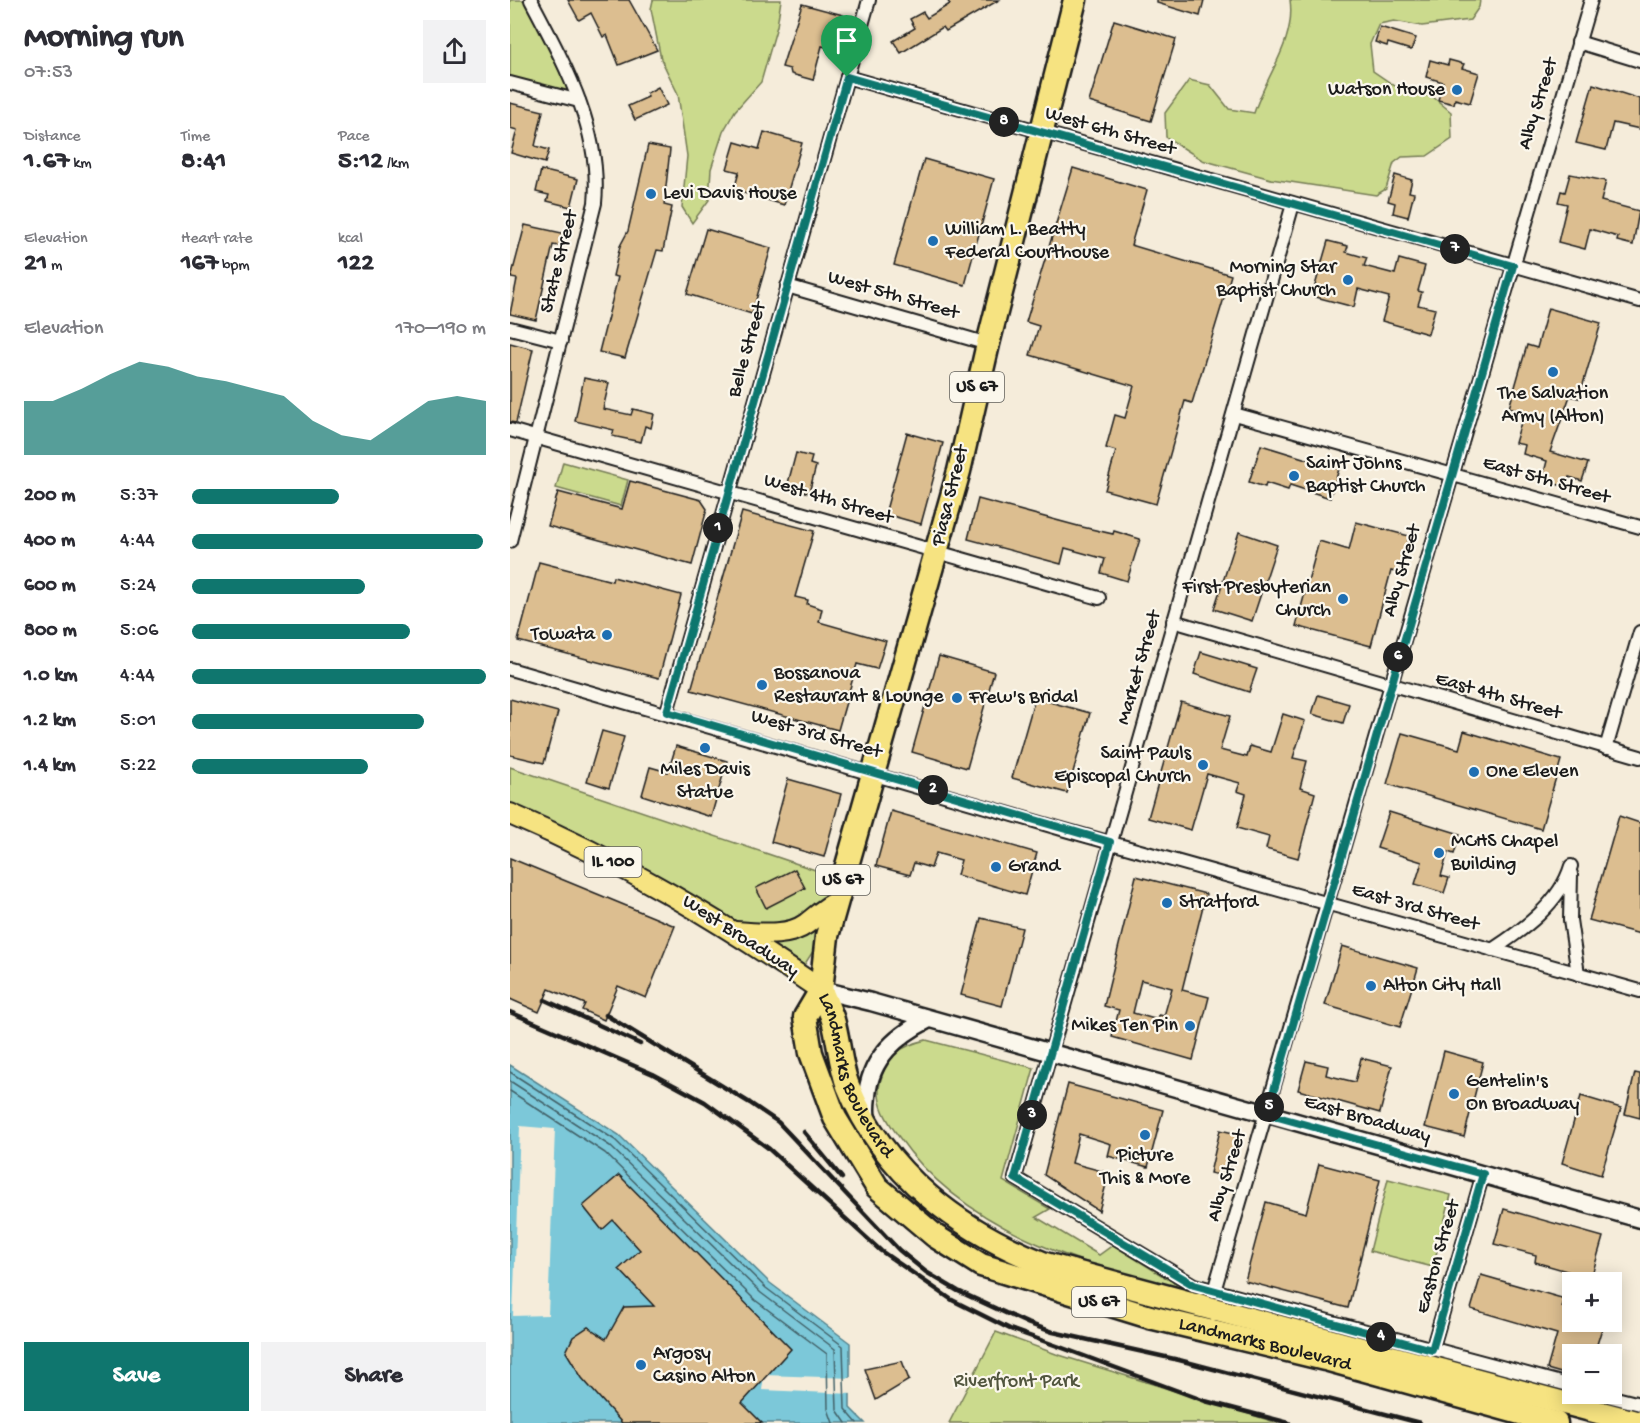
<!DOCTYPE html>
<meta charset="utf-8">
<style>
body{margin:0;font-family:"Gochi Hand",sans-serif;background:#f2f2f3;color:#2b2b33;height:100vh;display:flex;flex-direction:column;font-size:22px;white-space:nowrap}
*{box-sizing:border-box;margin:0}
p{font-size:20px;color:#7c7c81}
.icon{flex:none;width:33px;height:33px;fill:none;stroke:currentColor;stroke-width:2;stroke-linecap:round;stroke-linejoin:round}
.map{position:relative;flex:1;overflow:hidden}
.drawer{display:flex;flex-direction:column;background:#fff;width:510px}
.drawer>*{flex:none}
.controls{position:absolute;left:1052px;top:1272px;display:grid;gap:12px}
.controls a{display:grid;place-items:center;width:60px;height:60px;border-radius:0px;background:#fff;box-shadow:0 3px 15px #0003;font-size:30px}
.pin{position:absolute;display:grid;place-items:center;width:51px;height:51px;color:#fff;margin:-62px -26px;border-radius:50% 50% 50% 0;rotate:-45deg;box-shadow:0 0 6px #0007}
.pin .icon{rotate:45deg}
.km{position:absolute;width:30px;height:30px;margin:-15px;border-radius:50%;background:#222;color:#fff;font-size:16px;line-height:30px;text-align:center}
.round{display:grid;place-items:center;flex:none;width:63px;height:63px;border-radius:0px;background:#f2f2f3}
.overview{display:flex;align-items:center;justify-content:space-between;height:102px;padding:0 24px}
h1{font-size:33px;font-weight:700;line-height:45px}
.metrics{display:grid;grid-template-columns:repeat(3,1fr);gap:9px;height:102px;padding:6px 24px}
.metrics div{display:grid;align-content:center}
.metrics b{font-size:26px;font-weight:700}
.metrics small{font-size:16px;font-weight:400}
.metrics p{font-size:16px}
.chart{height:168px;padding:12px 24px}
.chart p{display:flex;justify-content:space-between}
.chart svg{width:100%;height:108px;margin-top:6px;fill:#0f766e;opacity:.7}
.action{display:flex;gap:12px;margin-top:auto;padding:12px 24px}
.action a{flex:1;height:69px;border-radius:0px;background:#0f766e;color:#fff;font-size:24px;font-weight:700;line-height:69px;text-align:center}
.action a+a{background:#f2f2f3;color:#2b2b33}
ul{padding:0 24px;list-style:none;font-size:20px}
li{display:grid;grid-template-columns:96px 72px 1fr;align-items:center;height:45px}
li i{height:15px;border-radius:8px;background:#0f766e}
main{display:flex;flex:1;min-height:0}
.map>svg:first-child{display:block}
.green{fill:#cbda8d;stroke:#747b54;stroke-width:1.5}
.water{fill:#7bc8d9;stroke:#55838d;stroke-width:1.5}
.pier{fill:#f5ecda}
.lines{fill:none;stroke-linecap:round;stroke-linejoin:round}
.shore{stroke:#426168;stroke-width:1.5}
.building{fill:#dcbe90;stroke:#1c1c1c;stroke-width:1.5;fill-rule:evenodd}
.street-casing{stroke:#1c1c1c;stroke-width:16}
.secondary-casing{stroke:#1c1c1c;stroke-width:21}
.primary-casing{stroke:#1c1c1c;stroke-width:24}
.highway-casing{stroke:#1c1c1c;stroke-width:27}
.street{stroke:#fbf7ec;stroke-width:12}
.secondary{stroke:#fbf7ec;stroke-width:16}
.primary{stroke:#f6e381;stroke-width:20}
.highway{stroke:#f6e381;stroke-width:22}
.rail{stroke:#1c1c1c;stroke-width:4.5}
.route-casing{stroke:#fff;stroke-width:12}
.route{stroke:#0f766e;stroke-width:8}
.poi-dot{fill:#1f6fb2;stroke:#fbf7ec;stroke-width:2}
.labels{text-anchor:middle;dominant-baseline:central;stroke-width:4.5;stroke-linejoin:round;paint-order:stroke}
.shield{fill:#fbf7ec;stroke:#5f5e5a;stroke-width:1.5}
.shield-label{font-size:18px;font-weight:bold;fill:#1c1c1c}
.poi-label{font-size:20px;fill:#1c1c1c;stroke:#fbf7ec;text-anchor:start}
.street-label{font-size:20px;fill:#1c1c1c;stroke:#fbf7ec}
.park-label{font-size:20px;fill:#51553e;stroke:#fbf7ec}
</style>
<main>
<section class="drawer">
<div class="overview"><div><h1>Morning run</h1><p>07:53</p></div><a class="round"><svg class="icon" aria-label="share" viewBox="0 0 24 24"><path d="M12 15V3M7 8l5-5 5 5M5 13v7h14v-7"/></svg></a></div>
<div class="metrics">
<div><p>Distance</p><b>1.67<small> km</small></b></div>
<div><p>Time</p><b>8:41</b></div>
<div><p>Pace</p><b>5:12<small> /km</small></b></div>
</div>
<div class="metrics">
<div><p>Elevation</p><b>21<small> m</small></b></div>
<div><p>Heart rate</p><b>167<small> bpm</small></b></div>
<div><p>kcal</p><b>122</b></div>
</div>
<div class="chart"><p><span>Elevation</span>170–190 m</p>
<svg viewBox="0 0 160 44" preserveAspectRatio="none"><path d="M0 44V22L10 22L20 17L30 11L40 6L50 8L60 12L70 14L80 17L90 20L100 30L110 36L120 38L130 30L140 22L150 20L160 22V44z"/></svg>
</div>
<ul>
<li><b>200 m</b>5:37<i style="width:50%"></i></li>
<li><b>400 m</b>4:44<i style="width:99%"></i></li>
<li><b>600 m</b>5:24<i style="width:59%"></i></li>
<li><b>800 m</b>5:06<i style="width:74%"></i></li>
<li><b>1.0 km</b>4:44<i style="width:100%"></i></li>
<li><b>1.2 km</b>5:01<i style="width:79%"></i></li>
<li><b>1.4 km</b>5:22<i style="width:60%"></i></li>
</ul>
<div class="action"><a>Save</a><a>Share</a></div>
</section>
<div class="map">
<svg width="1130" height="1423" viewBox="0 0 1130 1423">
<rect width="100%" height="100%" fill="#f5ecda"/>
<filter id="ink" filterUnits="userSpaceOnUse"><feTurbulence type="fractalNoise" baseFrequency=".0167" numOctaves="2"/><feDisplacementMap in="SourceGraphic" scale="12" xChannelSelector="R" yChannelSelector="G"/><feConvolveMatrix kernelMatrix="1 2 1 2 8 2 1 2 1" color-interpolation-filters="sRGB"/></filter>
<g filter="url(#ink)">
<g class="green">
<polygon points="0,0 15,0 61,96 0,79"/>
<polygon points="143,0 271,0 267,26 251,82 225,111 213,132 201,169 199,200 182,223 172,207 177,156 168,94 151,59 141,9"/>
<path d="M780 0H970L969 7 960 20 912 26 884 21 869 24 860 44 863 71 891 90 923 97 941 112 942 139 917 156 892 157 884 163 876 189 866 195 761 179 692 160 656 137 655 113 679 80 700 85 719 109 744 113C756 75 786 41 780 0Z"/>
<polygon points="53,462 118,480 111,506 46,488"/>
<polygon points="0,767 329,878 311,939 291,970 0,807"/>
<path d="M416 1040 524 1068 493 1181 540 1209 526 1217 589 1255 603 1245 674 1289C570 1266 452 1228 389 1137 378 1122 365 1103 370 1083 376 1056 390 1046 416 1040Z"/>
<polygon points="878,1179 941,1195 923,1267 860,1251"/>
<polygon points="486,1332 546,1354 768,1423 439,1423"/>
</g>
<polygon class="water" points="0,1065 109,1135 260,1283 340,1343 340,1408 355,1423 0,1423"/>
<g class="pier">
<polygon points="10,1126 45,1129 38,1315 3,1316"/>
<polygon points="254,1375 343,1378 343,1394 252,1390"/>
</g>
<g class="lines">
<g class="shore">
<polyline points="0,1072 105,1140 256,1288 333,1346 335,1409 347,1423"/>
<polyline points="0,1081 100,1146 251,1293 325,1349 327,1410 336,1423"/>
<polyline points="0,1091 95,1153 245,1300 317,1354 318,1409 323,1423"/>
</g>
</g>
<g class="building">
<polygon points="58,0 119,0 147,50 109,65 97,35 93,37 81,13 69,20"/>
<polygon points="437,0 489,0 436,31 433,27 391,53 383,41 405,28 400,19 413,12 417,18 440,4"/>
<polygon points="647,0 694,0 690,16 647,3"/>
<polygon points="292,4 333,15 323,49 312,46 303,80 281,74 280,69 272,67"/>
<polygon points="604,20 666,39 641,121 579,102"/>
<polygon points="870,27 906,38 901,50 878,43 877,46 865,42"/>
<polygon points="920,60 938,65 939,60 954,64 952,68 969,73 960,103 945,99 944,104 928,100 933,82 916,77"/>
<polygon points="1083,84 1130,99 1130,129 1103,123 1096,150 1066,143"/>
<polygon points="148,87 157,105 125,120 118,106 138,97 137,93"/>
<polygon points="0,103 33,111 25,146 39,150 35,163 1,153 7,130 0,128"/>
<polygon points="254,132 292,143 274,205 224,190 229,172 217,169 225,142 249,149"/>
<polygon points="138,145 160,149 154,205 162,207 153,251 147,250 115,358 89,352 108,277 103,276 110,246 118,231"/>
<polygon points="414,159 484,179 455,285 384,265"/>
<polygon points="563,168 637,190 621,245 721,275 682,403 675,401 646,504 595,490 606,451 596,448 605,415 615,418 624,386 520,355 529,326 516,322"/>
<polygon points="31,170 68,179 61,207 37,201 39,195 26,192"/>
<polygon points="1060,174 1096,181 1091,201 1129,211 1123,245 1107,241 1108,237 1080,229 1075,249 1048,242 1057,204 1048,202 1051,191 1055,192"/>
<polygon points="885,175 902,180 899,192 904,193 898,217 883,213 885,203 878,201"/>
<polygon points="15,225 52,233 49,246 43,245 26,320 0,314 7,279 1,278"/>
<polygon points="196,229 261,248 242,314 177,294"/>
<polygon points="818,241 838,246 836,252 857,258 854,266 885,274 889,259 915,266 908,291 912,292 908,305 925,309 918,334 872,321 879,297 848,289 844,307 802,296"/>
<polygon points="1038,308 1091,323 1069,398 1060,396 1040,452 1078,463 1072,481 1059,477 1056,487 1032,480 1037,461 1013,454 1015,445 1005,443 1014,412 999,408 1017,345 1027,348"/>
<polygon points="0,343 23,349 6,423 0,422"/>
<polygon points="74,378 99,383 93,409 121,415 123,409 144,414 141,428 135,426 131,442 102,436 104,430 65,421"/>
<polygon points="397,433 433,443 411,524 375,514"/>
<polygon points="751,445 829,469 820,498 780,485 778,490 756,483 755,487 739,482"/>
<polygon points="286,453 302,457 300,464 306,466 299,493 277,487"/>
<polygon points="120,481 191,500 197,509 182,565 38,526 48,492 112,509"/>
<polygon points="468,499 568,526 603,534 604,531 630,539 617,581 591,573 595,559 555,548 551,564 458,539"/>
<polygon points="232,512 304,531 285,597 298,600 297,604 312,609 309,622 376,641 367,669 347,664 328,730 181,690"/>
<polygon points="846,522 899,536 889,573 881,571 861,646 786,626 809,541 839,550"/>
<polygon points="729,532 767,545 742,621 704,609"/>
<polygon points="29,562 102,581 103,577 171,595 149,678 8,641"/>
<polygon points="691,652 747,669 739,692 684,674"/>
<polygon points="429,656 484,672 457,768 402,752"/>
<polygon points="808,695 839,704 833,723 802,714"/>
<polygon points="525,698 580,713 557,793 502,778"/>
<polygon points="0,699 48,712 34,763 0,755"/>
<polygon points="671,702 720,716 710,750 737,757 740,746 761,752 773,714 795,721 783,758 797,761 790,788 805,793 788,858 756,849 759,837 727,828 736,794 727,791 730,783 697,774 681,830 638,818"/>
<polygon points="92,731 114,737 99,788 77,781"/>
<polygon points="954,731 1051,760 1031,829 877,784 892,733 949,749"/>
<polygon points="166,746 217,761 201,817 132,795 140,767 158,772"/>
<polygon points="278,779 331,794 314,857 261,842"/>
<polygon points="381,811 527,853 515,895 447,875 451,860 426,853 421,868 404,863 400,875 366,866"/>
<polygon points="879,812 950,834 944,854 938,852 931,876 939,878 934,893 905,884 912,862 867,848"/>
<polygon points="1109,816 1130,823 1130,934 1079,920"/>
<polygon points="0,858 165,926 136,998 108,986 94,1020 72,1010 75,1004 39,989 29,1012 0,999"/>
<polygon points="285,869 295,888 256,908 246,888"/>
<path d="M626 876 696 894 672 990 699 997 683 1060 602 1037 609 1010 594 1006ZM631 980 662 988 654 1016 649 1015 648 1020 623 1013Z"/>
<polygon points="471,918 512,928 492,1006 451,995"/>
<polygon points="832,946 908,968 890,1027 815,1005"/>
<polygon points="934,1051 973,1062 954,1137 915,1127"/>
<polygon points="851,1058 882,1066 870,1113 788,1090 796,1061 818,1066 816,1075 845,1082"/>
<polygon points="1125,1073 1130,1074 1130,1118 1115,1114"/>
<polygon points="558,1084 653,1110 638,1167 598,1156 601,1144 569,1134 562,1163 599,1173 589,1211 534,1175"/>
<polygon points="1071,1096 1111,1108 1091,1175 1052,1163"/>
<polygon points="710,1130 728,1134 717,1177 700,1173"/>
<polygon points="809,1164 870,1180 838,1308 735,1281 756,1202 796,1213"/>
<polygon points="109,1175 281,1349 232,1403 252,1423 112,1423 72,1378 56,1352 63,1337 78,1327 96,1339 114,1307 144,1306 109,1269 130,1250 103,1220 92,1230 73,1206"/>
<polygon points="994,1209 1093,1237 1080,1282 1063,1279 1064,1273 1025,1262 1026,1255 984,1244"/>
<polygon points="971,1275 1055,1299 1052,1307 1062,1310 1062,1322 1094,1322 1084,1354 1062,1354 1058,1375 1037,1369 1047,1334 961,1309"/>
<polygon points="392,1361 399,1380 366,1400 355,1369"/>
</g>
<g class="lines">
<defs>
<g id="street">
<polyline points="1068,42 1130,61"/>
<polyline points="337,77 1130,301"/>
<polyline points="0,83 69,101"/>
<polyline points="783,204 505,1178 684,1285 1062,1386"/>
<polyline points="277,286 478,344"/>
<polyline points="0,328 51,341"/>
<polyline points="724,414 1130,527"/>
<polyline points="0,430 589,598"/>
<path d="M0 541 85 203C92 130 54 63 21 0"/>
<polyline points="663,621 1130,757"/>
<polyline points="0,669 555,830 1130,991"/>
<polyline points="157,712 359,0"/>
<polyline points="1096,748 1130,632"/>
<polyline points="1061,874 1060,920 1068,974"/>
<path d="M982 950C1013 930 1050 903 1061 866"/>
<polyline points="704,1291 1081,0"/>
<polyline points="922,1350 973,1174"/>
<polyline points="1090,1394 1130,1404"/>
</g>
<g id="secondary">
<polyline points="311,990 361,1002 1130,1219"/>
<path d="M357 1119C355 1111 356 1104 357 1096 360 1058 387 1035 419 1019"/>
</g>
<g id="primary">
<path d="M0 814C111 861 212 922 311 990"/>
<path d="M225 932C247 933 277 938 296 924 307 916 314 908 327 902"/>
</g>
<g id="highway">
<path id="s1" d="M565 0 478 344 449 471 317 936 311 990 295 1017 301 1053 325 1118 367 1187 425 1236 471 1265 640 1317 815 1359 1046 1423"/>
<path id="s2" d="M311 990C315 1000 320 1010 323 1020 329 1041 330 1065 338 1086 374 1174 450 1231 535 1264L1129 1423"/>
</g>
</defs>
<use href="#street" class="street-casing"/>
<use href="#secondary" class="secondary-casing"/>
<use href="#primary" class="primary-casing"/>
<use href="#highway" class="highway-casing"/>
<use href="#street" class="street"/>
<use href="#secondary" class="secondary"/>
<use href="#primary" class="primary"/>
<use href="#highway" class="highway"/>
<g class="rail">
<polyline points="35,1000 130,1044"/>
<polyline points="0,1012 143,1074 195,1102 258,1148 371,1251 442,1300 500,1329 550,1347 695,1401 779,1423"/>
<polyline points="96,1015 240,1103 268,1122 389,1250 416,1272 448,1291 517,1323 543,1332 669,1360 910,1423"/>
<polyline points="294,1132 332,1178"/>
</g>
</g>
</g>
<g class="lines" filter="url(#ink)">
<defs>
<polygon id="route" points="337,77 1003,266 757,1114 973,1174 922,1350 684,1285 505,1178 600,842 157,712"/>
</defs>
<use href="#route" class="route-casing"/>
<use href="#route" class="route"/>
</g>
<g class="poi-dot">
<circle cx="947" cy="90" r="6"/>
<circle cx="141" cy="194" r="6"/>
<circle cx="423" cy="241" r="6"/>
<circle cx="838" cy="280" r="6"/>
<circle cx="1043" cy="372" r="6"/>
<circle cx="784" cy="476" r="6"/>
<circle cx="833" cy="599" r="6"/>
<circle cx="97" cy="635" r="6"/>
<circle cx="252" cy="685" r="6"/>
<circle cx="447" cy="698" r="6"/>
<circle cx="195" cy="748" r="6"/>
<circle cx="693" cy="765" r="6"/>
<circle cx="964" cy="772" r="6"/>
<circle cx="929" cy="853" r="6"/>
<circle cx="486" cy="867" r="6"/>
<circle cx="657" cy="903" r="6"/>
<circle cx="861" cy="986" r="6"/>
<circle cx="680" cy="1026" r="6"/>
<circle cx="944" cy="1094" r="6"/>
<circle cx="635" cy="1135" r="6"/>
<circle cx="131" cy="1365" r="6"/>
</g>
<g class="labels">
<g class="shield">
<rect x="440" y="372" width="54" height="30" rx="4.5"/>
<rect x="74.5" y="847" width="57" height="30" rx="4.5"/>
<rect x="306" y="865" width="54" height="30" rx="4.5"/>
<rect x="562" y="1287" width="54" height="30" rx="4.5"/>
</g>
<g class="shield-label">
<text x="467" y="387">US 67</text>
<text x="103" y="862">IL 100</text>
<text x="333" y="880">US 67</text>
<text x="589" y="1302">US 67</text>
</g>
<g class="poi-label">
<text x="935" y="90" text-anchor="end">Watson House</text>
<text x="153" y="194">Levi Davis House</text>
<text x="435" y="230">William L. Beatty<tspan x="435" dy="23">Federal Courthouse</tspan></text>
<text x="826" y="268" text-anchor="end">Morning Star<tspan x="826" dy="23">Baptist Church</tspan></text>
<text x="1043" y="394" text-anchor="middle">The Salvation<tspan x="1043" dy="23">Army (Alton)</tspan></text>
<text x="796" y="464">Saint Johns<tspan x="796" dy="23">Baptist Church</tspan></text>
<text x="821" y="588" text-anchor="end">First Presbyterian<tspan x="821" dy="23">Church</tspan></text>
<text x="85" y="635" text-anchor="end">Towata</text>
<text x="264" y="674">Bossanova<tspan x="264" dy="23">Restaurant &amp; Lounge</tspan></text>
<text x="459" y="698">Frew's Bridal</text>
<text x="681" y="754" text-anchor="end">Saint Pauls<tspan x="681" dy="23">Episcopal Church</tspan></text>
<text x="195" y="770" text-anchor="middle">Miles Davis<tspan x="195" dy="23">Statue</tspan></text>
<text x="976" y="772">One Eleven</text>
<text x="941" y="842">MCHS Chapel<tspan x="941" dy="23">Building</tspan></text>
<text x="498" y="867">Grand</text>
<text x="669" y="903">Stratford</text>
<text x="873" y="986">Alton City Hall</text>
<text x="668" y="1026" text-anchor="end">Mikes Ten Pin</text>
<text x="956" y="1082">Gentelin's<tspan x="956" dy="23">On Broadway</tspan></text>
<text x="635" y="1156" text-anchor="middle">Picture<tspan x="635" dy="23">This &amp; More</tspan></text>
<text x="143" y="1354">Argosy<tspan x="143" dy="23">Casino Alton</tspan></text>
</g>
<g class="street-label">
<text transform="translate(1029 104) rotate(-73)">Alby Street</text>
<text transform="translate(600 132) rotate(16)">West 6th Street</text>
<text transform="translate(50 262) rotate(-76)">State Street</text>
<text transform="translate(383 296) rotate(16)">West 5th Street</text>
<text transform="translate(238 350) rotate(-74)">Belle Street</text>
<text transform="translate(1036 481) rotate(16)">East 5th Street</text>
<text transform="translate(441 496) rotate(-76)">Piasa Street</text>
<text transform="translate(318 500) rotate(17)">West 4th Street</text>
<text transform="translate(893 571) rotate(-74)">Alby Street</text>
<text transform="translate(630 668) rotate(-74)">Market Street</text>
<text transform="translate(988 697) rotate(16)">East 4th Street</text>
<text transform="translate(306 735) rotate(16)">West 3rd Street</text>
<text transform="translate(905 908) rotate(16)">East 3rd Street</text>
<text transform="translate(230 937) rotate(33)">West Broadway</text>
<text stroke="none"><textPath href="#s2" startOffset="93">Landmarks Boulevard</textPath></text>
<text transform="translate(857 1120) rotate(16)">East Broadway</text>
<text transform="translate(718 1176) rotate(-73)">Alby Street</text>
<text transform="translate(929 1257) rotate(-74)">Easton Street</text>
<text stroke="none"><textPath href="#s1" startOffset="1666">Landmarks Boulevard</textPath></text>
</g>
<g class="park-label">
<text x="506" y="1382">Riverfront Park</text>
</g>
</g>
</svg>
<div class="controls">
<a>+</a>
<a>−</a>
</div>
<div class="pin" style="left:337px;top:77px;background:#1e9e55"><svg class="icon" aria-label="arrive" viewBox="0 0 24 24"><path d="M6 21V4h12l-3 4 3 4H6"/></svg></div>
<b class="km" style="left:208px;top:528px">1</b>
<b class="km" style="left:423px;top:790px">2</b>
<b class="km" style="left:522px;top:1115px">3</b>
<b class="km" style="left:871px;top:1337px">4</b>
<b class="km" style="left:759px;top:1107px">5</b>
<b class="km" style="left:888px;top:657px">6</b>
<b class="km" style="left:945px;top:249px">7</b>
<b class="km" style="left:494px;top:122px">8</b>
</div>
</main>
